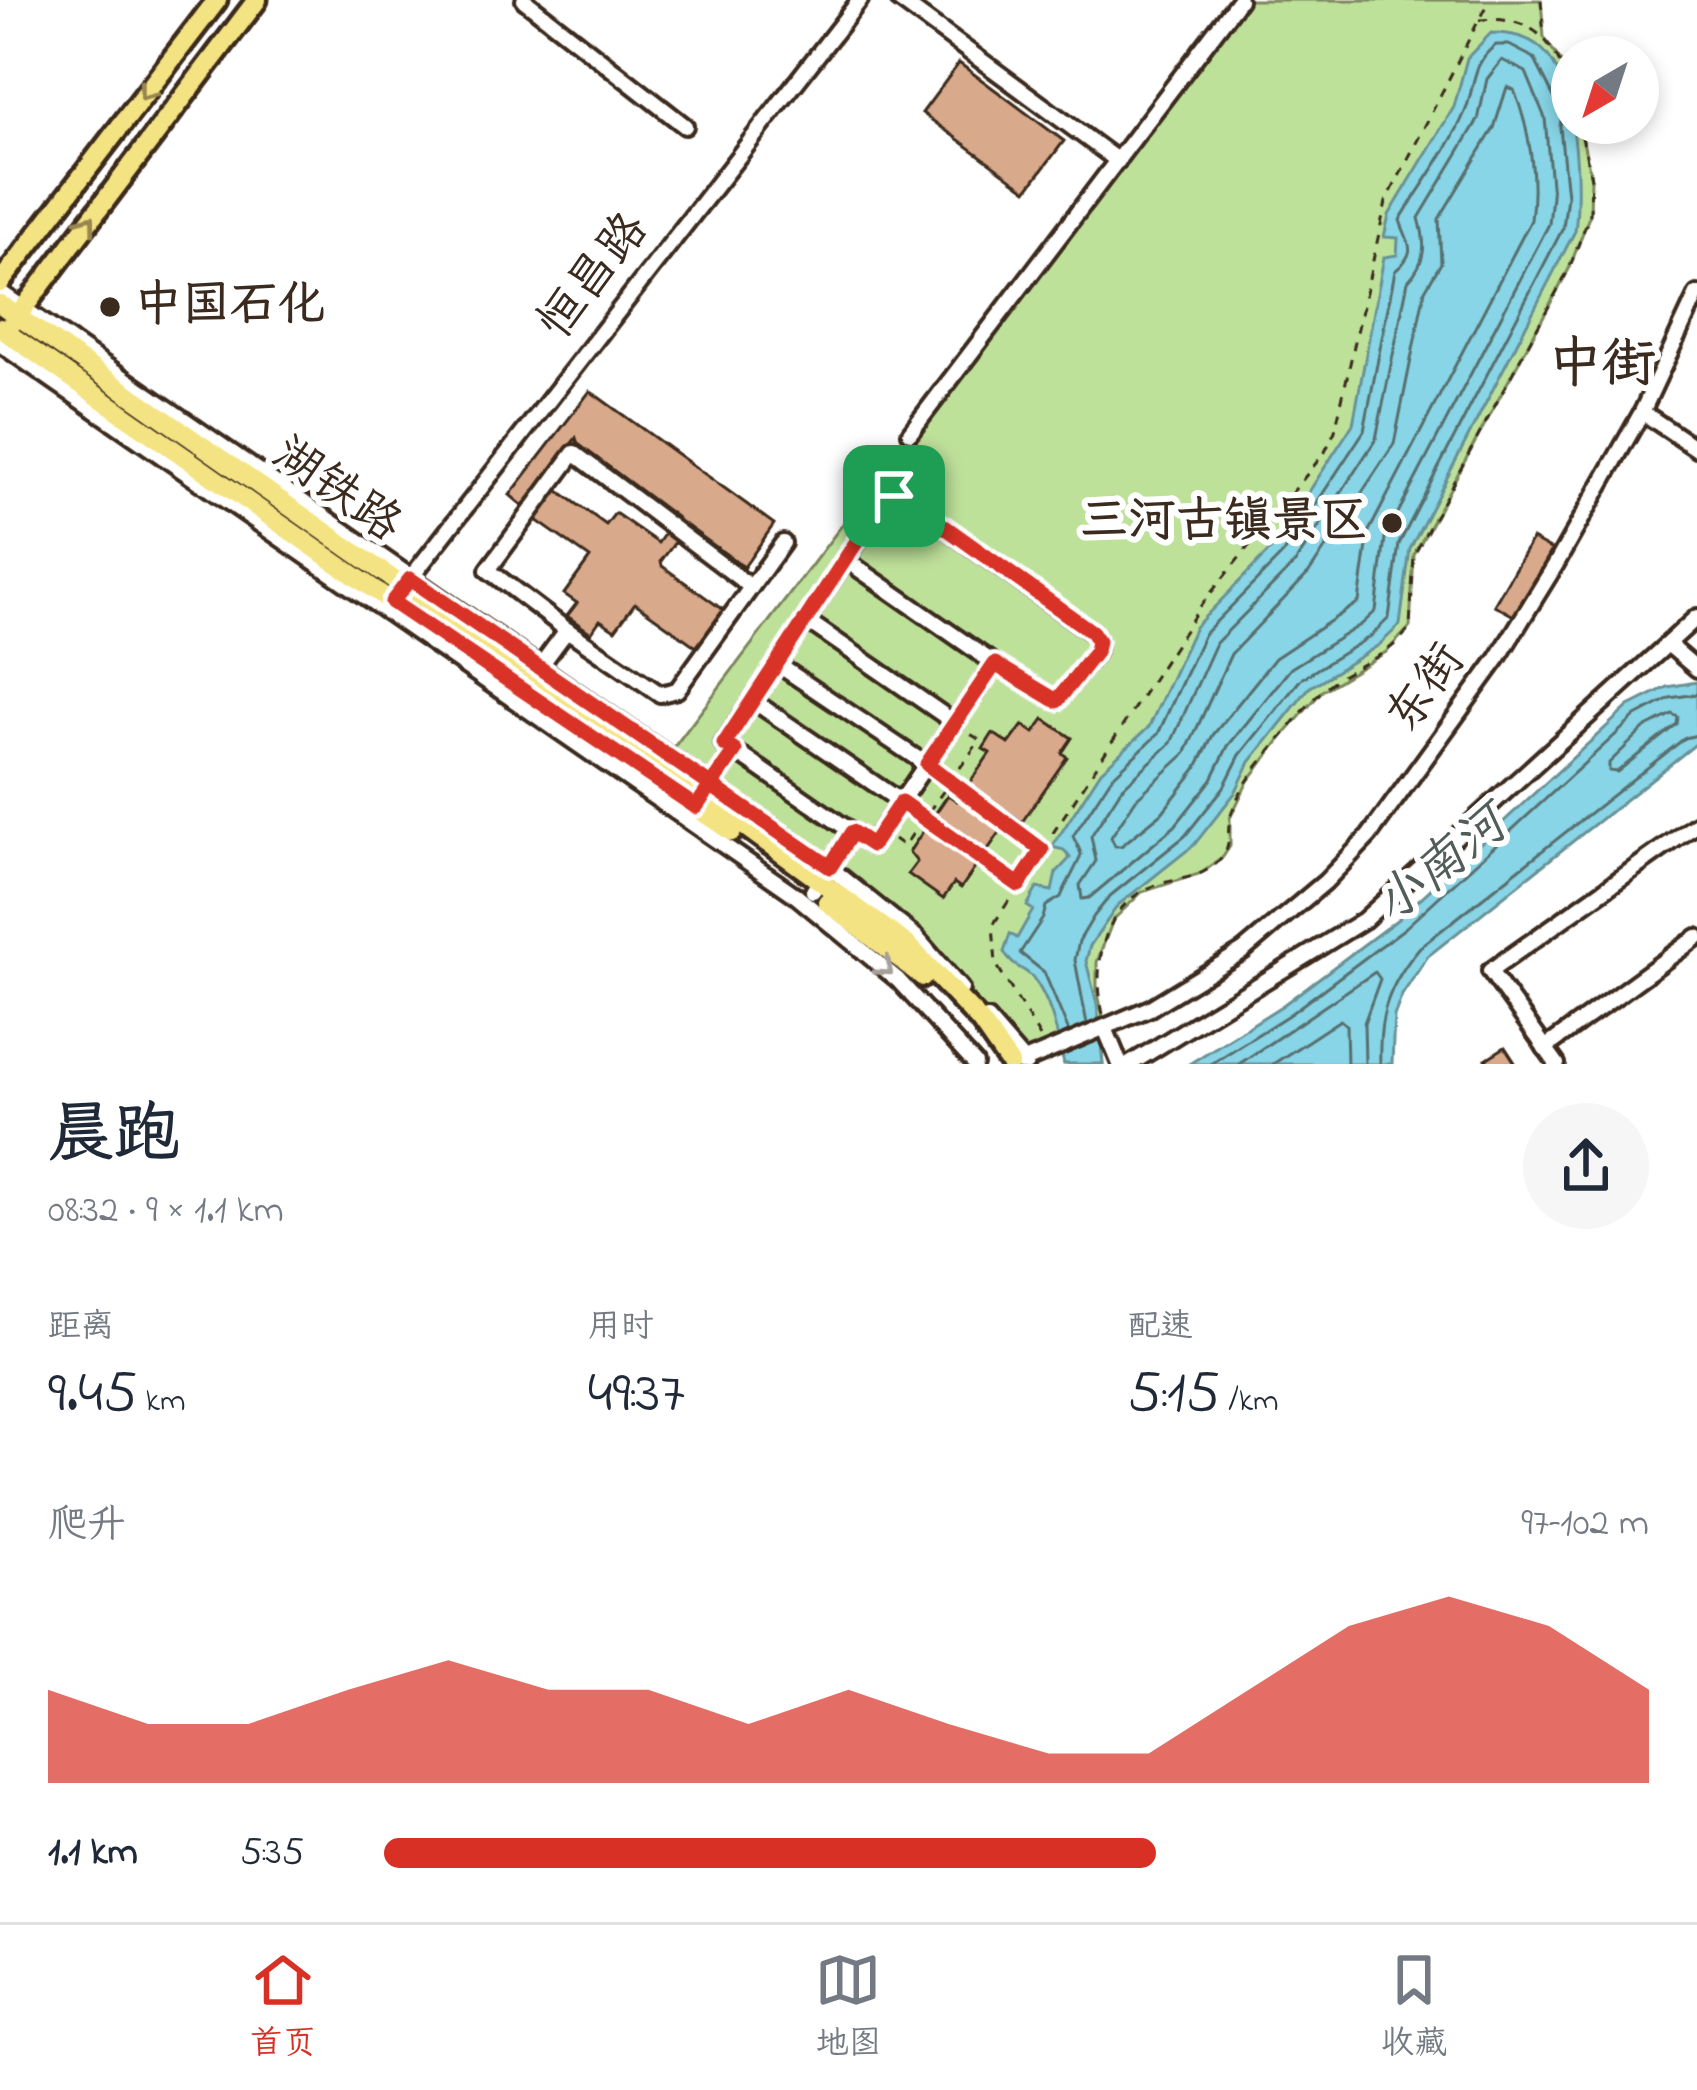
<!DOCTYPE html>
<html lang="zh">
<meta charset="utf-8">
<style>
body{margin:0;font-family:"Indie Flower","LXGW WenKai TC",sans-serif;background:#f6f6f7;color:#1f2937;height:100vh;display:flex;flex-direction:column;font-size:45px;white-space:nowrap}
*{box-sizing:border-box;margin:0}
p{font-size:39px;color:#747a83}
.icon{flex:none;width:66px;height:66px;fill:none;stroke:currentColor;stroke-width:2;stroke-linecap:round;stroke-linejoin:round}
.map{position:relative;height:1064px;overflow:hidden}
.sheet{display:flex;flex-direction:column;background:#fff;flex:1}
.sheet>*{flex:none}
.needle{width:78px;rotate:219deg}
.fabs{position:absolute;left:1551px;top:36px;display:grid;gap:24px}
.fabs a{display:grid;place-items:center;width:108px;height:108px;border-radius:50%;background:#fff;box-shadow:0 6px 18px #0003;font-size:60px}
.pin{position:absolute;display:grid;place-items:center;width:102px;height:102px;color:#fff;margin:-51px;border-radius:24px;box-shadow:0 6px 18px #0006}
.round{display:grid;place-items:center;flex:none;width:126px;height:126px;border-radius:63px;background:#f6f6f7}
.head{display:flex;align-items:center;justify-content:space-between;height:204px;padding:0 48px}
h1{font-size:66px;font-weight:600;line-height:90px}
.metrics{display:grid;grid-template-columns:repeat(3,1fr);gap:18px;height:204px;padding:12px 48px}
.metrics div{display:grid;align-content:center}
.metrics b{font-size:60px;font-weight:600}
.metrics small{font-size:33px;font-weight:400}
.metrics p{font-size:33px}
.chart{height:336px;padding:24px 48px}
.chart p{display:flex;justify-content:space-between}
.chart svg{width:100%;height:216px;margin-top:12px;fill:#d93025;opacity:.7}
ul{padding:0 48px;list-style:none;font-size:39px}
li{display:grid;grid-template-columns:192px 144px 1fr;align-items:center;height:90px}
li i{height:30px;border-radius:15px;background:#d93025}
.tab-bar{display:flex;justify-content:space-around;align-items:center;height:168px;border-top:3px solid #e0e1e3;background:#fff;font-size:33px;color:#747a83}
.tab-bar a{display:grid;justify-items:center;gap:6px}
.tab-bar .selected{color:#d93025}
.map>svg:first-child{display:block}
.green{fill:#bee19a;stroke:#7c865c;stroke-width:3}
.water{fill:#87d5e6;stroke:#699196;stroke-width:3}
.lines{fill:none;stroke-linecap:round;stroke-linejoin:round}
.shore{stroke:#596e6e;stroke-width:3}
.building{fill:#d9a98b;stroke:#3b2a1e;stroke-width:3}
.minor-casing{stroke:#3b2a1e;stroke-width:22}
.major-casing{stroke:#3b2a1e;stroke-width:27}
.path{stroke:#3b2a1e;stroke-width:3;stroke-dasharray:9 9;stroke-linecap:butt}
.minor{stroke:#fff;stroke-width:14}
.major{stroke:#f4e382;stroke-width:18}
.oneway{stroke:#988650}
.oneway2{stroke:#a79f9a}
.route-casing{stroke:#fff;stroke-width:24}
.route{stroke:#d93025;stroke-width:15}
.poi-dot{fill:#3b2a1e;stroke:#fff;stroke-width:4.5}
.labels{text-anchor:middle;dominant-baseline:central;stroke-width:12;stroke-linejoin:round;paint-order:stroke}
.street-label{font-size:48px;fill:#3b2a1e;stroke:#fff}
.poi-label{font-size:48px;font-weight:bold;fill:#3b2a1e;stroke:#fff;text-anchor:start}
.water-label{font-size:51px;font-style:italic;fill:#525d5a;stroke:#fff}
.quarter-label{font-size:54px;font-weight:bold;fill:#3b2a1e;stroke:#fff}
</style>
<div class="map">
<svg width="1697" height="1064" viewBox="0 0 1697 1064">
<rect width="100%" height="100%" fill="#fff"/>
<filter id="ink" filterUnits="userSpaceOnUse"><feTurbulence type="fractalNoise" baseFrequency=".00833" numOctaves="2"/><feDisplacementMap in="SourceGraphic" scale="24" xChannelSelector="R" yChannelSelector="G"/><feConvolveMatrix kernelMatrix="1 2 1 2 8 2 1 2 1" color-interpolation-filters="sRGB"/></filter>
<g filter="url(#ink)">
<polygon class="green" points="1239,0 1541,0 1544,37 1563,65 1572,97 1572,123 1579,123 1591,178 1590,214 1569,269 1414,555 1410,627 1386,652 1322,691 1284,735 1248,781 1230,818 1230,846 1223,857 1202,873 1142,892 1113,920 1097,962 1097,988 1105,1028 1100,1031 1103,1064 1064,1064 1060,1045 1024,1061 916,937 668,755"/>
<g class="water">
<path d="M1491 33C1510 33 1529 36 1543 50 1577 83 1581 187 1575 231L1410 549 1400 625 1379 645 1309 688 1250 762 1235 793 1194 845 1118 905 1090 946 1086 961 1097 1004 1103 1064H1064C1058 1037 1051 1000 1033 978 1024 967 1013 969 1004 952L1010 934 1017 938 1033 910 1027 906 1037 888 1052 891 1056 873 1070 858 1064 850 1052 847 1101 771 1149 727 1195 627 1273 547 1353 424 1384 257 1397 255 1398 238 1384 237 1389 215 1454 107 1467 58Z"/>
<polygon points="1697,682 1697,743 1428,956 1402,995 1394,1016 1392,1064 1189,1064 1283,1005 1398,919 1629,706 1667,687"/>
</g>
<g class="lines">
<g class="shore">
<path d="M1502 60 1526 72 1545 118 1552 196 1549 224 1385 538 1376 611 1362 624 1291 668 1228 746 1212 779 1175 826 1089 898 1082 899 1080 885 1096 861 1091 836 1122 788 1171 743 1216 643 1295 563 1376 439 1408 281C1427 261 1426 243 1419 218L1478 120 1487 79Z"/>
<path d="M1507 87 1514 90C1530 130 1537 177 1531 220L1369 531 1359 602 1275 658 1213 735 1196 769 1162 813 1121 846H1115L1111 837 1136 799 1185 754 1231 654 1309 573 1394 444 1425 290 1441 263 1439 219 1494 128Z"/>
<polygon points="1672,714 1678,717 1677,724 1617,772 1609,771 1609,763 1645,728"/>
<path d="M1069 1032 1044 972 1020 953 1043 918 1046 906 1061 897C1064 888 1082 858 1081 854 1079 847 1075 842 1073 836L1111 778 1158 734 1204 634 1283 554 1364 431 1395 271C1420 250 1407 243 1400 220 1421 185 1449 150 1465 112 1475 87 1471 63 1496 45H1509L1534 58 1562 113 1560 127 1567 196 1563 228 1399 544 1389 618 1371 636 1301 679 1240 755 1224 787 1185 836 1110 896 1094 916 1079 941 1075 960 1087 1024"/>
<polyline points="1211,1064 1290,1014 1405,928 1636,716 1670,698 1697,694"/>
<polyline points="1239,1064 1375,972 1380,979 1364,1023 1365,1064"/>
<polyline points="1273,1064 1340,1020 1346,1025 1347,1064"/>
<path d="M1380 1064C1378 1015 1388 986 1419 948L1685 738 1697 735"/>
</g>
</g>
<g class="building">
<polygon points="959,63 1064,141 1027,190 922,113"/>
<polygon points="590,391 774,524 744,567 687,526 661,561 662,566 729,614 702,651 635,603 615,630 600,620 591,633 567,616 577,603 564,594 590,558 533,518 555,488 606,525 615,513 658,543 676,517 578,444 576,438 523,506 510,495"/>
<polygon points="1532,539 1552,550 1514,616 1494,605"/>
<polygon points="1044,719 1072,738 1062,753 1067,757 1022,822 1005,810 996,823 1003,828 961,888 954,883 943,899 908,874 917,862 909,852 948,795 957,801 990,753 983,749 993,733 1009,744 1023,725 1034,733"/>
<polygon points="1505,1047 1516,1064 1489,1064 1486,1059"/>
</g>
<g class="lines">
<defs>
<g id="minor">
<polyline points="524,0 685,126"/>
<polyline points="899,0 1118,161"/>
<polyline points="0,292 829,867 916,937 961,989"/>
<polyline points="0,344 794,894 898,980 975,1064"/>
<polyline points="1642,412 1697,449"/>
<polyline points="910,433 1239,0"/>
<polyline points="406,584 860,0"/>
<polyline points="806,620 955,723"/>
<polyline points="567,630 488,570 574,453 751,587"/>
<polyline points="1669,645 1697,669"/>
<polyline points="777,664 927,765"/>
<polyline points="535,673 567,630 660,694 677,690 783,543"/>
<polyline points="752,700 901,802"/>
<polyline points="735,751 723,744 881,507 894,496 903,498 1092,633 1098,641 1097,651 1057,701 995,664"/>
<polyline points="709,788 735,751 871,845 995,664 846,560"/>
<polyline points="813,891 852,832"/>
<polyline points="987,1019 1026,1064"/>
<polyline points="1105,1028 1120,1064"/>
<polyline points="1545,1048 1697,937"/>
<polyline points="1020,1063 1150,1008 1243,951 1325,882 1369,836 1498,658 1556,564 1642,412 1697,294"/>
<polyline points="1130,1064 1364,920 1697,617"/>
<polyline points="1557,1064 1490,971 1697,824"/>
</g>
<g id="major">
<polyline points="0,283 217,0"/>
<polyline points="0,304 703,796 908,945 980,1021 1010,1064"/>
<polyline points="10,326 257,0"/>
<polyline points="0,328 392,602 732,832"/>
<polyline points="827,902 923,977"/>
</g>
</defs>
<use href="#minor" class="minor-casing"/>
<use href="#major" class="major-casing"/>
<g class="path">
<polyline points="1541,0 1544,35"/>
<path d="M1479 20C1539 15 1557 46 1572 97"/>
<polyline points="938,773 1041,849"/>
<polyline points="913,810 1017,884"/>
<polyline points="894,839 904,846 980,740 966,731"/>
<path d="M1103 1014C1092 964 1102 902 1159 884 1181 878 1202 878 1219 861 1233 847 1226 836 1230 819 1237 788 1265 757 1285 734 1300 715 1316 693 1335 680 1362 662 1392 655 1410 627L1414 555 1569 269 1590 214 1591 178 1579 123"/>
<polyline points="1040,1037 996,964 993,925 1202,604 1325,452 1335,431 1386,202 1489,0"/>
</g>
<use href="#minor" class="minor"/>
<use href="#major" class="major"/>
</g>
<defs><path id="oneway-chevron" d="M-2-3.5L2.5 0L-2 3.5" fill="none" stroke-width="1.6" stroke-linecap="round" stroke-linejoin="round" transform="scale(3)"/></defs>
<g class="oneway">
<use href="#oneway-chevron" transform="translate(146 93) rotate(127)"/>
<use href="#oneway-chevron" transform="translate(88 223) rotate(-53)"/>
</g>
<use class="oneway2" href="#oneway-chevron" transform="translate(885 968) rotate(41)"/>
</g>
<g class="lines" filter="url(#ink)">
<defs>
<path id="route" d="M894 496 880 506 724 744 735 751 696 807 392 602 410 579C550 675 690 771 830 867L852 832 872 845 901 802 1019 885 1042 850 927 764 995 664 1057 701 1096 651 1098 641 1092 632 903 497 894 496"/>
</defs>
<use href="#route" class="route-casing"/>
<use href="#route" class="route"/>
</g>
<g class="poi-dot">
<circle cx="110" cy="307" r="12"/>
<circle cx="1392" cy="523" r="12"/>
</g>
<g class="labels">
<g class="street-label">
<text transform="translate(595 277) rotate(-52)">恒昌路</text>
<text transform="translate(336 491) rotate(35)">湖铁路</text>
<text transform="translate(1427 689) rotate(-54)">东街</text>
</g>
<g class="poi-label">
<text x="134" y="307">中国石化</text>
<text x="1368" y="523" text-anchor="end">三河古镇景区</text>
</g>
<g class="water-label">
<text transform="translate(1442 867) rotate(-39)">小南河</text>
</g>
<g class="quarter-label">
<text x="1602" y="367">中街</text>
</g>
</g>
</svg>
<div class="fabs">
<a><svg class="needle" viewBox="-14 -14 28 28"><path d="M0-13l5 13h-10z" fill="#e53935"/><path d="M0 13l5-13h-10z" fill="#747a83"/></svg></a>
</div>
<div class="pin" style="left:894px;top:496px;background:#1e9e55"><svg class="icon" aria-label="arrive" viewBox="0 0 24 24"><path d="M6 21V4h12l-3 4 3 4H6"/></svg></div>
</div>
<section class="sheet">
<div class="head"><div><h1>晨跑</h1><p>08:32 · 9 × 1.1 km</p></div><a class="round"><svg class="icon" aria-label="share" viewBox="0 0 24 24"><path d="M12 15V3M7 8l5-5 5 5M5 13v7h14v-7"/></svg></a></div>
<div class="metrics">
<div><p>距离</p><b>9.45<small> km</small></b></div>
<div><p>用时</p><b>49:37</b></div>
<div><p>配速</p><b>5:15<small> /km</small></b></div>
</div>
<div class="chart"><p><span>爬升</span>97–102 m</p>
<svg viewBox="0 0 160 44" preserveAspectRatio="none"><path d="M0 44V25L10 32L20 32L30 25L40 19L50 25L60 25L70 32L80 25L90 32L100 38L110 38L120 25L130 12L140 6L150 12L160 25V44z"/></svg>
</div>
<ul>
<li><b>1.1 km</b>5:35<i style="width:61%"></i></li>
</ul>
</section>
<nav class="tab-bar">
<a class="selected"><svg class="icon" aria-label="home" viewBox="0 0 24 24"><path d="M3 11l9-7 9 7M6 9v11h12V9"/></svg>首页</a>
<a><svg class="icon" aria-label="map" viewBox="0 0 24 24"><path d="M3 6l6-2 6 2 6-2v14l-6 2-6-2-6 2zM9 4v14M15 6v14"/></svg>地图</a>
<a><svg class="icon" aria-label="saved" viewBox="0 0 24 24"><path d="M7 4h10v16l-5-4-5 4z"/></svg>收藏</a>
</nav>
